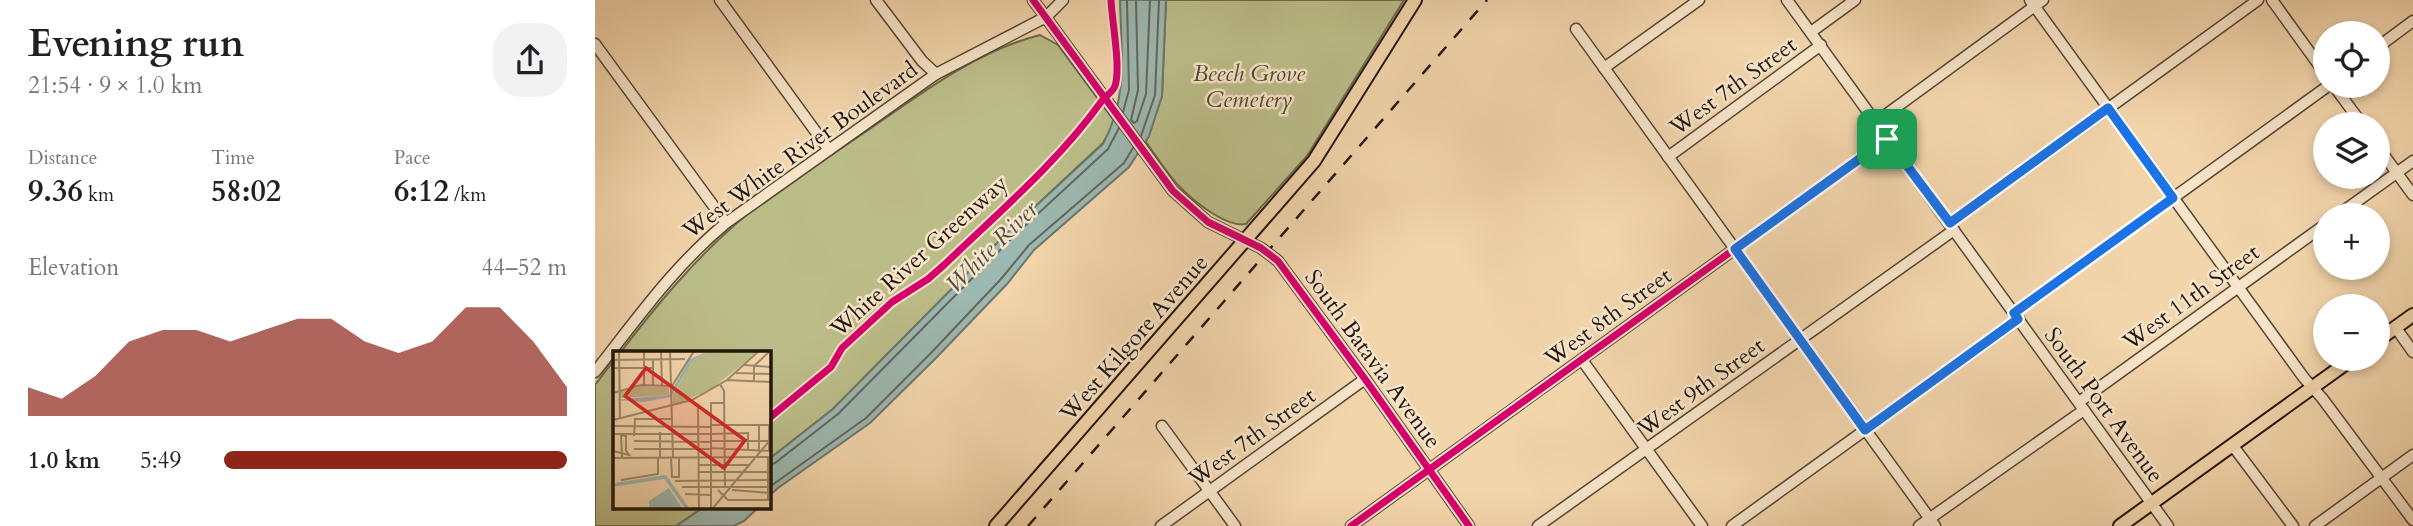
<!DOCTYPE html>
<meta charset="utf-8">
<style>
body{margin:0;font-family:Cardo,serif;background:#f2f2f2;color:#202124;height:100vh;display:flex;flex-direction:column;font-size:26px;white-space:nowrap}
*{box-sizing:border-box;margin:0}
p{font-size:23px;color:#757577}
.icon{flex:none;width:38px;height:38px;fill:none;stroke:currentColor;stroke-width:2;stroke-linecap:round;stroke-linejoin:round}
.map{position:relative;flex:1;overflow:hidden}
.panel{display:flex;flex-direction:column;background:#fff;width:595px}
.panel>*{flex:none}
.tools{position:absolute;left:1718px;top:21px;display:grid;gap:14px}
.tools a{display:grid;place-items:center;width:77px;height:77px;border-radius:50%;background:#fff;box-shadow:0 4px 10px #0003;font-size:35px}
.pin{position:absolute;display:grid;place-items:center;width:60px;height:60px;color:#fff;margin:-30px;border-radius:14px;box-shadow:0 4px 10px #0006}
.round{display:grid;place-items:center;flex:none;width:74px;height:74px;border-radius:28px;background:#f2f2f2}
.summary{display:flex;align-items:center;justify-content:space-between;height:119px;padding:0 28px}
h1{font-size:38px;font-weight:700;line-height:52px}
.stats{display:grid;grid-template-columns:repeat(3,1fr);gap:10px;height:119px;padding:7px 28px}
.stats div{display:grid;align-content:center}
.stats b{font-size:30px;font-weight:700}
.stats small{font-size:19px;font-weight:400}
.stats p{font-size:19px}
.chart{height:196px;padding:14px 28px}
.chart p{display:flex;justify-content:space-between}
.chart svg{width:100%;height:126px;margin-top:7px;fill:#8f2418;opacity:.7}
ul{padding:0 28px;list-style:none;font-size:23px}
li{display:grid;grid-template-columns:112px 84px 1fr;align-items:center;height:52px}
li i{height:18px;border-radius:9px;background:#8f2418}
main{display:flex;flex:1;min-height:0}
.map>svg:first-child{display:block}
.green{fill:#bbbd89;stroke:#6e6a4a;stroke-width:2}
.water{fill:#9db8b0;stroke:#6c776e;stroke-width:2}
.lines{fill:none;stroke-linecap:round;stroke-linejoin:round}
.shore{stroke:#60675e;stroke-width:2}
.minor-casing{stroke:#564634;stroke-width:13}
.major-casing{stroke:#22160c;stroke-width:16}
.minor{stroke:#f7e4c9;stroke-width:10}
.major{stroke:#f3d5ac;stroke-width:12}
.rail{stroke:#22160c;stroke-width:2.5;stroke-dasharray:12 12;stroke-linecap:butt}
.cycleway-casing{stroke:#f7e4c9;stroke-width:11}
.cycleway{stroke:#d6006c;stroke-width:7}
.route-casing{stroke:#fff;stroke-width:14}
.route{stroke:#1a73e8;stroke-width:9}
.labels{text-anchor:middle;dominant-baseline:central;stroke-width:5;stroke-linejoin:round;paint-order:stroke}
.park-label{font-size:23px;font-style:italic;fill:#504832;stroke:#f7e4c9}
.street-label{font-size:23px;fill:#22160c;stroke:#f7e4c9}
.water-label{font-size:24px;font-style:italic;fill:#4d4f45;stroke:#f7e4c9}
.inset-river{fill:none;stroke:#9db8b0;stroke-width:3.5}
.inset-road{fill:none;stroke:#9f896c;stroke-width:2}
.view{fill:#d62828;fill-opacity:0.15;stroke:#d62828;stroke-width:3.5}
.inset-edge{fill:none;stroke:#22160c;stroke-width:3.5}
</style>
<main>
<section class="panel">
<div class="summary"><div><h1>Evening run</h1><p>21:54 · 9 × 1.0 km</p></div><a class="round"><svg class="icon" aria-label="share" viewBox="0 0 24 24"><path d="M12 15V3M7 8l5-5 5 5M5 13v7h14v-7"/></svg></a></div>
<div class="stats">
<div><p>Distance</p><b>9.36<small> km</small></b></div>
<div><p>Time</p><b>58:02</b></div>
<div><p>Pace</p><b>6:12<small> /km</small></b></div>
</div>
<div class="chart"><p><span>Elevation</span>44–52 m</p>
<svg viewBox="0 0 160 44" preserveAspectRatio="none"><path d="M0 44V34L10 38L20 30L30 18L40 14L50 14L60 18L70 14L80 10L90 10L100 18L110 22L120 18L130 6L140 6L150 18L160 34V44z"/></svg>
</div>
<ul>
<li><b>1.0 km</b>5:49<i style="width:100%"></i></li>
</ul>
</section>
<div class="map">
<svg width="1818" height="526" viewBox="0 0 1818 526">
<rect width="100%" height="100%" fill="#f3d5ac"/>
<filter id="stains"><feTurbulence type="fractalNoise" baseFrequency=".00286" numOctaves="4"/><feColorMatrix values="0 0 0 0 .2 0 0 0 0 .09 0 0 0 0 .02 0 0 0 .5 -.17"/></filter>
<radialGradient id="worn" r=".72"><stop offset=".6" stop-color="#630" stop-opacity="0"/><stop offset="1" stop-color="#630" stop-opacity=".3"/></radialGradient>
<g class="green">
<path d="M571 0H809L712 156 651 224C632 228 598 201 585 187 572 174 562 157 551 142L567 96Z"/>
<path d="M445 35 463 45 520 122 508 143 416 229 238 409 173 460V353H25C61 306 98 261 143 222 186 186 236 156 282 124 332 89 385 50 445 35Z"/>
<polygon points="19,360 19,507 109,507 81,526 0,526 0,385"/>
</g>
<g class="water">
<path d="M525 0H571L567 96 554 136 534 167 439 250 412 284 341 358 275 423 183 488 173 497V460L238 409 416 229 508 144C534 96 526 52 525 0Z"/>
<polygon points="109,507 164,507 149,521 139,526 81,526"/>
</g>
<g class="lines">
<g class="shore">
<polyline points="541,0 543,90 536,120 539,123 542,121 551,94 555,0"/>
<polyline points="528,112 534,90 532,0"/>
<polyline points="546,136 560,95 564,0"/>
<polyline points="173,465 180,463 243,414 421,234 513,149 524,128"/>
<polyline points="173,488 271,418 336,353 406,279 434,245 529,163 538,148"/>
</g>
<defs>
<g id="minor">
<polyline points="125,0 234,150"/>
<polyline points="281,0 327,61 341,74"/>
<polyline points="438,0 578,191 613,222 666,248 683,261 770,379 874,526"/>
<polyline points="1192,0 1573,526"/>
<polyline points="1435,0 1709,378 1727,398 1818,520"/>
<polyline points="1677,0 1731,75"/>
<polyline points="981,29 1340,526"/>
<polyline points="1216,32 1260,0"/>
<polyline points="0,44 131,223"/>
<polyline points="1783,47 1818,21"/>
<polyline points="1009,68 1104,0"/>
<polyline points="1739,86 1767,124"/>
<polyline points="1281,122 1448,0"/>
<polyline points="1783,147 1818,195"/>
<polyline points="1073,157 1226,45"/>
<polyline points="1743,215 1818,161"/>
<polyline points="1355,223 1663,0"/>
<polyline points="1419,313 1733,86"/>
<polyline points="1801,328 1818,352"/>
<polyline points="987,360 1107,526"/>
<path d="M0 372C42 319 78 267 131 223L341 74 451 17 468 0"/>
<polyline points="1484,402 1731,224"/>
<polyline points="567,426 640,526"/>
<polyline points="1638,446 1698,526"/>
<polyline points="566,526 770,379"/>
<polyline points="756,526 1292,139"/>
<polyline points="943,526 1359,230"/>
<polyline points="1137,526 1424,319"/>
<polyline points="1324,526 1489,410"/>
<polyline points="1720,526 1818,455"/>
</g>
<g id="major">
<polyline points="1783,340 1818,315"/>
<polyline points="401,526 719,161 820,0"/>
<polyline points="1525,526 1757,359"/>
</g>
</defs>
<use href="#minor" class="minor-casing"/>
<use href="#major" class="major-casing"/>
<use href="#minor" class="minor"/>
<use href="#major" class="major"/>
<polyline class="rail" points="433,526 892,0"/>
<defs>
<g id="cycleway">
<polyline points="438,0 578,191 613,222 666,248 683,261 770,379 874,526"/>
<path d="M173 419 236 367 247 348 297 302 333 279 349 265C404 212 462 163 506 102 510 96 518 92 520 86 526 67 517 22 516 0"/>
<polyline points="756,526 1292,139"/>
</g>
</defs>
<use href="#cycleway" class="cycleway-casing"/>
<use href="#cycleway" class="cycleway"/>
</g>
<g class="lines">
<defs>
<polygon id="route" points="1513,108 1578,198 1419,313 1423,319 1270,430 1140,249 1292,139 1355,223"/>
</defs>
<use href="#route" class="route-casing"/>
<use href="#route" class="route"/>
</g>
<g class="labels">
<g class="park-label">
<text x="654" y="73">Beech Grove<tspan x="654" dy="26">Cemetery</tspan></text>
</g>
<g class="street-label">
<text transform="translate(1138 86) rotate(-36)">West 7th Street</text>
<text transform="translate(205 150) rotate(-36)">West White River Boulevard</text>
<text transform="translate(324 256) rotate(-42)">White River Greenway</text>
<text transform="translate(1596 297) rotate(-36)">West 11th Street</text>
<text transform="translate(1013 317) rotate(-36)">West 8th Street</text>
<text transform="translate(539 338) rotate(-49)">West Kilgore Avenue</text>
<text transform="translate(778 359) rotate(54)">South Batavia Avenue</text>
<text transform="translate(1106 387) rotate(-36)">West 9th Street</text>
<text transform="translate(1509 405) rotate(54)">South Port Avenue</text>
<text transform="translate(657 437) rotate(-36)">West 7th Street</text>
</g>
<g class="water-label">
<text transform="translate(397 247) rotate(-45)">White River</text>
</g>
</g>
<g transform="translate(18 351)">
<rect width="158" height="158" fill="#f3d5ac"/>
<path d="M96 0 145 1 98 38 60 55V44L80 10ZM28 35 56 36V44L6 47 7 41Z" fill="#bbbd89"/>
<path d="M96 0 80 10 58 46 31 51 0 49 56 44 77 8ZM56 137 69 157H36V150Z" fill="#9db8b0"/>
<path class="inset-river" d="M0 134 52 126 74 157"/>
<path class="inset-road" d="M6 0 7 67M31 0V34M48 0 49 34M57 0 60 106M40 8V34M0 9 72 8M131 14 158 16M0 17H40M123 22 158 23M114 29 158 31M141 30V15L157 0M107 33 111 40 112 136M0 42 28 34 59 35 81 0M85 57 86 157M0 69 79 49 114 29 146 0M98 74H158M146 74V100M156 74V101M157 74 158 34M0 75 98 76M1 83H98M98 83 135 82V98M21 85 22 68H60M21 90 98 91M98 90H157M98 97 158 100M21 98H98M0 100 16 104 12 98M9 106 8 84 13 85V98M47 106V81M0 107 158 106M58 107 59 126H66V106M85 114H137M85 121H157M8 129 45 123V106M62 130 157 129M69 136H157M105 139 115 149H155V106M119 139 157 142M72 143 98 144M98 157V52H111M100 157 158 88"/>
<path class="view" d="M33 17 132 89 111 117 12 45Z"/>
<rect width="158" height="158" class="inset-edge"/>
</g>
<rect width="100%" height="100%" filter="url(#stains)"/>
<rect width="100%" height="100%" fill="url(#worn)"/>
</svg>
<div class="tools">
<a><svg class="icon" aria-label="locate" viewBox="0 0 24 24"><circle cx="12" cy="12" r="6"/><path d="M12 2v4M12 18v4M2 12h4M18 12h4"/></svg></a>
<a><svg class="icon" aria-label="layers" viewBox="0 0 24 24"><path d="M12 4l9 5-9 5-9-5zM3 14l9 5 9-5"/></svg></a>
<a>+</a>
<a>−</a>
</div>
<div class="pin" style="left:1292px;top:139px;background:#1e9e55"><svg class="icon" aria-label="arrive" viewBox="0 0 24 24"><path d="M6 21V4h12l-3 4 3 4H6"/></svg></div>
</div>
</main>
